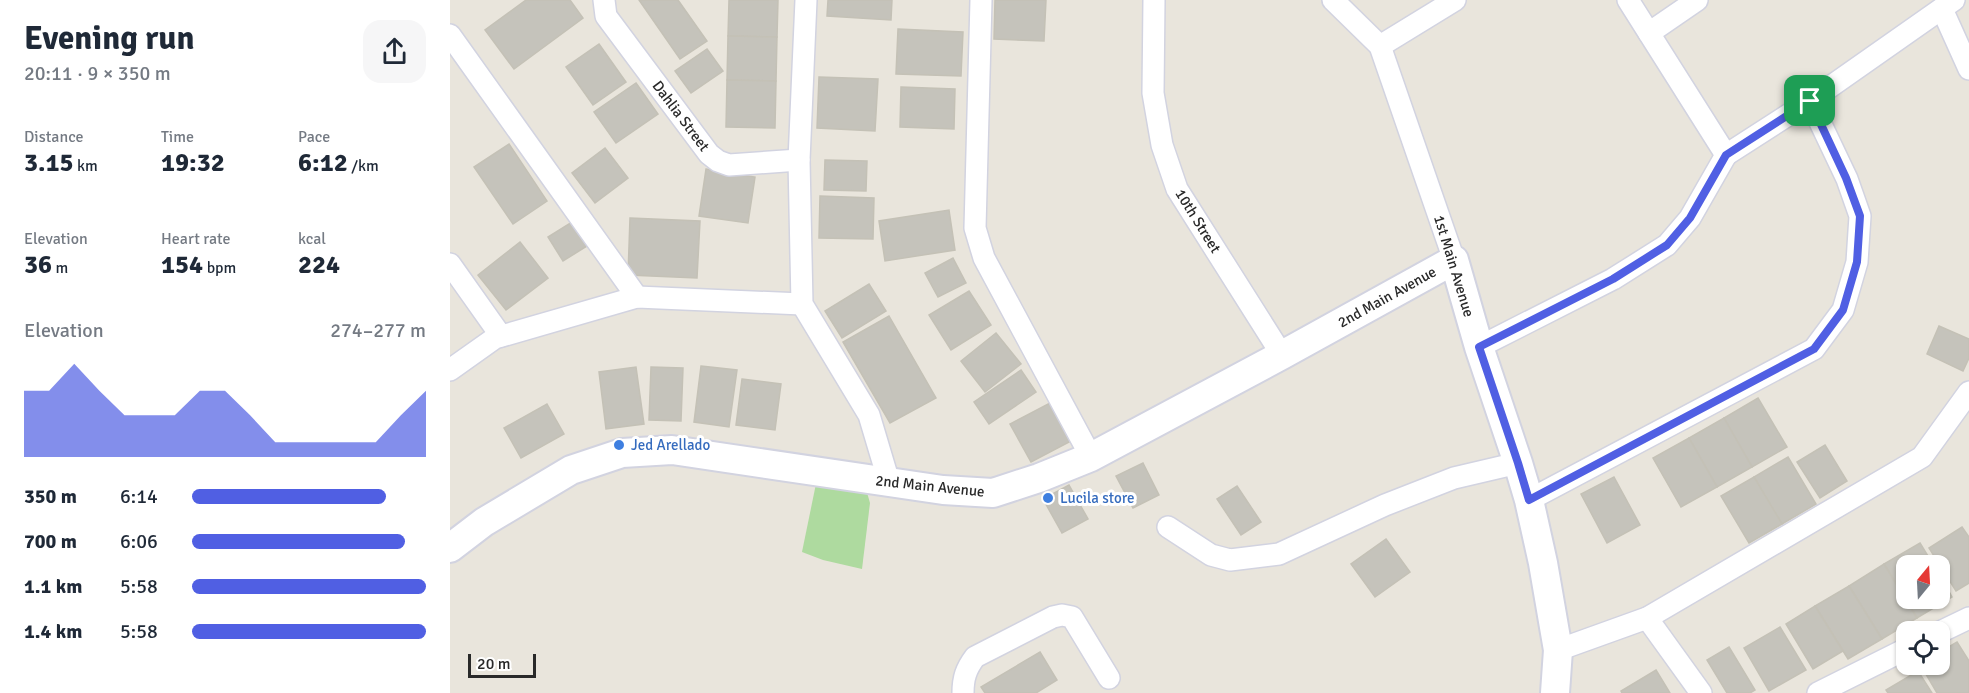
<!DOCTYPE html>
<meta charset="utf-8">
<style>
body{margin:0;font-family:Signika,sans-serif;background:#f6f6f7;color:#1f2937;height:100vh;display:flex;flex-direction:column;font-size:22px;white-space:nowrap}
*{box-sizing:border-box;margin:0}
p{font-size:20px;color:#747a83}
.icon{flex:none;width:33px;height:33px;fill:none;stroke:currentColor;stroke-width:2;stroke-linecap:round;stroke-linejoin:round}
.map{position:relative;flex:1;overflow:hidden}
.drawer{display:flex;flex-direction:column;background:#fff;width:450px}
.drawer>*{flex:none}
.needle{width:39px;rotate:18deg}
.fabs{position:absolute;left:1446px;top:555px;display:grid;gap:12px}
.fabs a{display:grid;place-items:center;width:54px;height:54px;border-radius:12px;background:#fff;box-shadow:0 2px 4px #0004;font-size:30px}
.scale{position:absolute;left:18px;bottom:15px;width:68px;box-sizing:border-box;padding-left:6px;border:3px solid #292929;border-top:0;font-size:16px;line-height:21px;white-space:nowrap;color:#292929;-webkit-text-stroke:4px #fff;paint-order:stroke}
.pin{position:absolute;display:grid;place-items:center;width:51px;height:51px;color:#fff;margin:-26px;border-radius:12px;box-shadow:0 3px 9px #0006}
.round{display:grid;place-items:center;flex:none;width:63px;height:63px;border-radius:18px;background:#f6f6f7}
.head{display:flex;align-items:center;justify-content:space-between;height:102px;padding:0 24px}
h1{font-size:33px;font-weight:700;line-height:45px}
.stats{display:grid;grid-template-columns:repeat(3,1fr);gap:9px;height:102px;padding:6px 24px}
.stats div{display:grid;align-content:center}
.stats b{font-size:26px;font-weight:700}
.stats small{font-size:16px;font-weight:400}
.stats p{font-size:16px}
.chart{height:168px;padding:12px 24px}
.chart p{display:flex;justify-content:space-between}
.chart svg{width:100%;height:108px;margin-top:6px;fill:#505fe3;opacity:.7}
ul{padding:0 24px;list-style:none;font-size:20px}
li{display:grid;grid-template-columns:96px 72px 1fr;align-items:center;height:45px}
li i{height:15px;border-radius:8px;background:#505fe3}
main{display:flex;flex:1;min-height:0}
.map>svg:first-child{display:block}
.green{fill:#aeda9f}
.building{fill:#c5c3bb;stroke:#c4c1b6;stroke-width:1.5}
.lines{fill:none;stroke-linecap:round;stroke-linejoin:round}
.street-casing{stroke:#d2d3e0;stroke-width:24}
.secondary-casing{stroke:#d2d3e0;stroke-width:32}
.street{stroke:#fff;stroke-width:21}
.secondary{stroke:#fff;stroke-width:28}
.route-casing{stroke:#fff;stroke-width:12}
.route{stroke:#505fe3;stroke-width:8}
.shop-dot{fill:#3f7fe0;stroke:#fff;stroke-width:2}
.labels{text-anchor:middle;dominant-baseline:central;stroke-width:6;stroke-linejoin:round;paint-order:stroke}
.street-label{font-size:15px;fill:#292929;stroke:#fff}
.shop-label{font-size:15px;fill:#366cbe;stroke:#fff;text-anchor:start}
</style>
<main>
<section class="drawer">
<div class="head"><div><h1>Evening run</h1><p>20:11 · 9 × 350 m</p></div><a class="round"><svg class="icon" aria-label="share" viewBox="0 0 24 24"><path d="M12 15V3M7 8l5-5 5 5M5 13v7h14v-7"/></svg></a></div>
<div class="stats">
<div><p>Distance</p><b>3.15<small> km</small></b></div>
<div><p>Time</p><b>19:32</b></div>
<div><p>Pace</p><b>6:12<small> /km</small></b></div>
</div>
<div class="stats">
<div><p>Elevation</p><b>36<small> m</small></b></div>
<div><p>Heart rate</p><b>154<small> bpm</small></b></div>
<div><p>kcal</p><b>224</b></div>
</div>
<div class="chart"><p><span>Elevation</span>274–277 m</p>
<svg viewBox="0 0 160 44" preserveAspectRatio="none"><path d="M0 44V17L10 17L20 6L30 17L40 27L50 27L60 27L70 17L80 17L90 27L100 38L110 38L120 38L130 38L140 38L150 27L160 17V44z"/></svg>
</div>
<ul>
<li><b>350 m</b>6:14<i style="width:83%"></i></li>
<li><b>700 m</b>6:06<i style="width:91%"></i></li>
<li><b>1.1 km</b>5:58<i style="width:100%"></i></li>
<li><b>1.4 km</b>5:58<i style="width:100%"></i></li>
</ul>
</section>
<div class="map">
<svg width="1519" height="693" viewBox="0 0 1519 693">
<rect width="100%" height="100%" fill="#e9e5dc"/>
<polygon class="green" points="368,474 414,482 420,503 412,569 373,560 352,552"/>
<g class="building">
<polygon points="76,0 120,0 133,18 64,69 35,30"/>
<polygon points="189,0 228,0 257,41 230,59"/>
<polygon points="279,0 328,0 327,37 278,36"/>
<polygon points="378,0 442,0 441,20 377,16"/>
<polygon points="545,0 596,0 594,41 544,39"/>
<polygon points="448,29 513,32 511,76 446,74"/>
<polygon points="278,36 327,37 326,81 277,80"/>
<polygon points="149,44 176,82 143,105 116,67"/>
<polygon points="257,49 273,71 241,93 225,71"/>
<polygon points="369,77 428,79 425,131 367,128"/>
<polygon points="277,80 326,81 325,128 276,127"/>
<polygon points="186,83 208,114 166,143 144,112"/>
<polygon points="451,87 505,89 504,129 450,127"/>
<polygon points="59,144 97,201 63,224 24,167"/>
<polygon points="155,148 178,178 145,203 122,173"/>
<polygon points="375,160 417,161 416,191 374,190"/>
<polygon points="256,169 305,177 298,223 249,216"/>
<polygon points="370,196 424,198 423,239 369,238"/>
<polygon points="499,210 505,250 435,261 429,221"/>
<polygon points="180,218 250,221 247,278 178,275"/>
<polygon points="122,222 137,246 113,261 98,237"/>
<polygon points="70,242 98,278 56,310 28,275"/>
<polygon points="503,258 516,283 488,297 475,273"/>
<polygon points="419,284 436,311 392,338 375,311"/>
<polygon points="519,291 541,325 501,350 479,315"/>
<polygon points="439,316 486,398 440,423 393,342"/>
<polygon points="1489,326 1519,339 1519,358 1513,371 1477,354"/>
<polygon points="546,333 571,364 535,392 511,361"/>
<polygon points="251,366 287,370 279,427 244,422"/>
<polygon points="186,367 194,424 156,429 149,372"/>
<polygon points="201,367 233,368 231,421 199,420"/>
<polygon points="571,370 586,392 539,424 524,402"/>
<polygon points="292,379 331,384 325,430 286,425"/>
<polygon points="1308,398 1337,447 1302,467 1274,418"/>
<polygon points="602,402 623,440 581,462 560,424"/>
<polygon points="97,404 114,434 71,458 54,428"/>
<polygon points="1274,418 1302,467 1267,487 1239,438"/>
<polygon points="1239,438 1267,487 1231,507 1203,458"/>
<polygon points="1375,445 1397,481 1370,498 1347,462"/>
<polygon points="1338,457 1366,504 1332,524 1304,477"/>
<polygon points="693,463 709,495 683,508 666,476"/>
<polygon points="1164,477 1190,525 1157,543 1131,494"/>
<polygon points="1304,477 1332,524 1299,543 1271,496"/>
<polygon points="619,485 638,519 612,533 593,499"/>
<polygon points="787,486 811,522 791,535 767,499"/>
<polygon points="1512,527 1519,537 1519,583 1506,591 1479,548"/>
<polygon points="936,539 960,572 925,597 901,564"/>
<polygon points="1470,543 1484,566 1456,566 1456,598 1490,598 1490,575 1502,597 1467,618 1434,564"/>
<polygon points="1434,564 1467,618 1432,639 1399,586"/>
<polygon points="1399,586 1432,639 1398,659 1365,606"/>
<polygon points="1365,606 1393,651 1363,669 1336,624"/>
<polygon points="1330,627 1356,670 1319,691 1294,648"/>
<polygon points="1507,642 1519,661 1519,693 1487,693 1470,664 1490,664 1490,652"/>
<polygon points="1279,647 1305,690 1300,693 1277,693 1257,660"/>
<polygon points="590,652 607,680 586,693 535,693 531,687"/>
<polygon points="1206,670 1220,693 1172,693 1171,691"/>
<polygon points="1468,671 1482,693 1438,693 1436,690"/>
</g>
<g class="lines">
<defs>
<g id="street">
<polyline points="154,0 156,16 259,154 268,161 279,165 349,160"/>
<polyline points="356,0 349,160 352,304 419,415 439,482"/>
<polyline points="531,0 525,228 534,258 641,457"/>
<polyline points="704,0 703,93 712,145 727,189 832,355"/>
<polyline points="883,0 930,46 1004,260"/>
<polyline points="1492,9 1519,69"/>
<polyline points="1199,33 1247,0"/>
<polyline points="0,35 187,297"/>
<polyline points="930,46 1005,0"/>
<polyline points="1276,155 1360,101 1504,0"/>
<polyline points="0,264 51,336"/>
<polyline points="1029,347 1163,279 1217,245 1240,218 1276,155 1178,0"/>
<polyline points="0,370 45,338 187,297 352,304"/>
<polyline points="1079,500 1364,349 1393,310 1407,262 1410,216 1397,179 1360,101"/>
<polyline points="718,527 761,555 780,560 829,554 935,505 1004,478 1068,463"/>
<polyline points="1197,618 1251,693"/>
<polyline points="1490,632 1519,618"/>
<polyline points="1108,650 1197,618 1472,457 1519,392"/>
<path d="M513 693C513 678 516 669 525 657L603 617 612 615 622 617 659 678"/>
<polyline points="1368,693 1456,649"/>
</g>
<polyline id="secondary" points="0,548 34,522 121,470 172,453 222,450 493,490 543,493 589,478 641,457 832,355 1004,260 1029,347 1068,463 1079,500 1093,563 1108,650 1105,693"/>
</defs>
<use href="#street" class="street-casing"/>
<use href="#secondary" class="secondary-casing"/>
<use href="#street" class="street"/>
<use href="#secondary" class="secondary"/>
</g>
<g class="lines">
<defs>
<polygon id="route" points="1360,101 1396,178 1410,216 1407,262 1393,310 1364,349 1079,500 1068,463 1029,347 1163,279 1217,245 1240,218 1276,155"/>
</defs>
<use href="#route" class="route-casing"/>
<use href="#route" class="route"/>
</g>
<g class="shop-dot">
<circle cx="169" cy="445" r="6"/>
<circle cx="598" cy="498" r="6"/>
</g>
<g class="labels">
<g class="street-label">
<text transform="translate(231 116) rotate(53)">Dahlia Street</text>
<text transform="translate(748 221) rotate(58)">10th Street</text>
<text transform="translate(1004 266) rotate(73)">1st Main Avenue</text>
<text transform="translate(937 297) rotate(-29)">2nd Main Avenue</text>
<text transform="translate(480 486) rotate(6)">2nd Main Avenue</text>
</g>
<g class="shop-label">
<text x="181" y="445">Jed Arellado</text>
<text x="610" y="498">Lucila store</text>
</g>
</g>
</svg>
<div class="fabs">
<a><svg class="needle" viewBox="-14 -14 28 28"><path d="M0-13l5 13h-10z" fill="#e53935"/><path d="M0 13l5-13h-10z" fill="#747a83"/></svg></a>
<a><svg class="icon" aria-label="locate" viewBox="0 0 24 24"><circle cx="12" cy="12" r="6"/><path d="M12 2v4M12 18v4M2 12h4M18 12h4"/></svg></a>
</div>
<div class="scale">20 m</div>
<div class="pin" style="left:1360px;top:101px;background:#1e9e55"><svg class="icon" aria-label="arrive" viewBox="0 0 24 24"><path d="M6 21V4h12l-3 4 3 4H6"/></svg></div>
</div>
</main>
